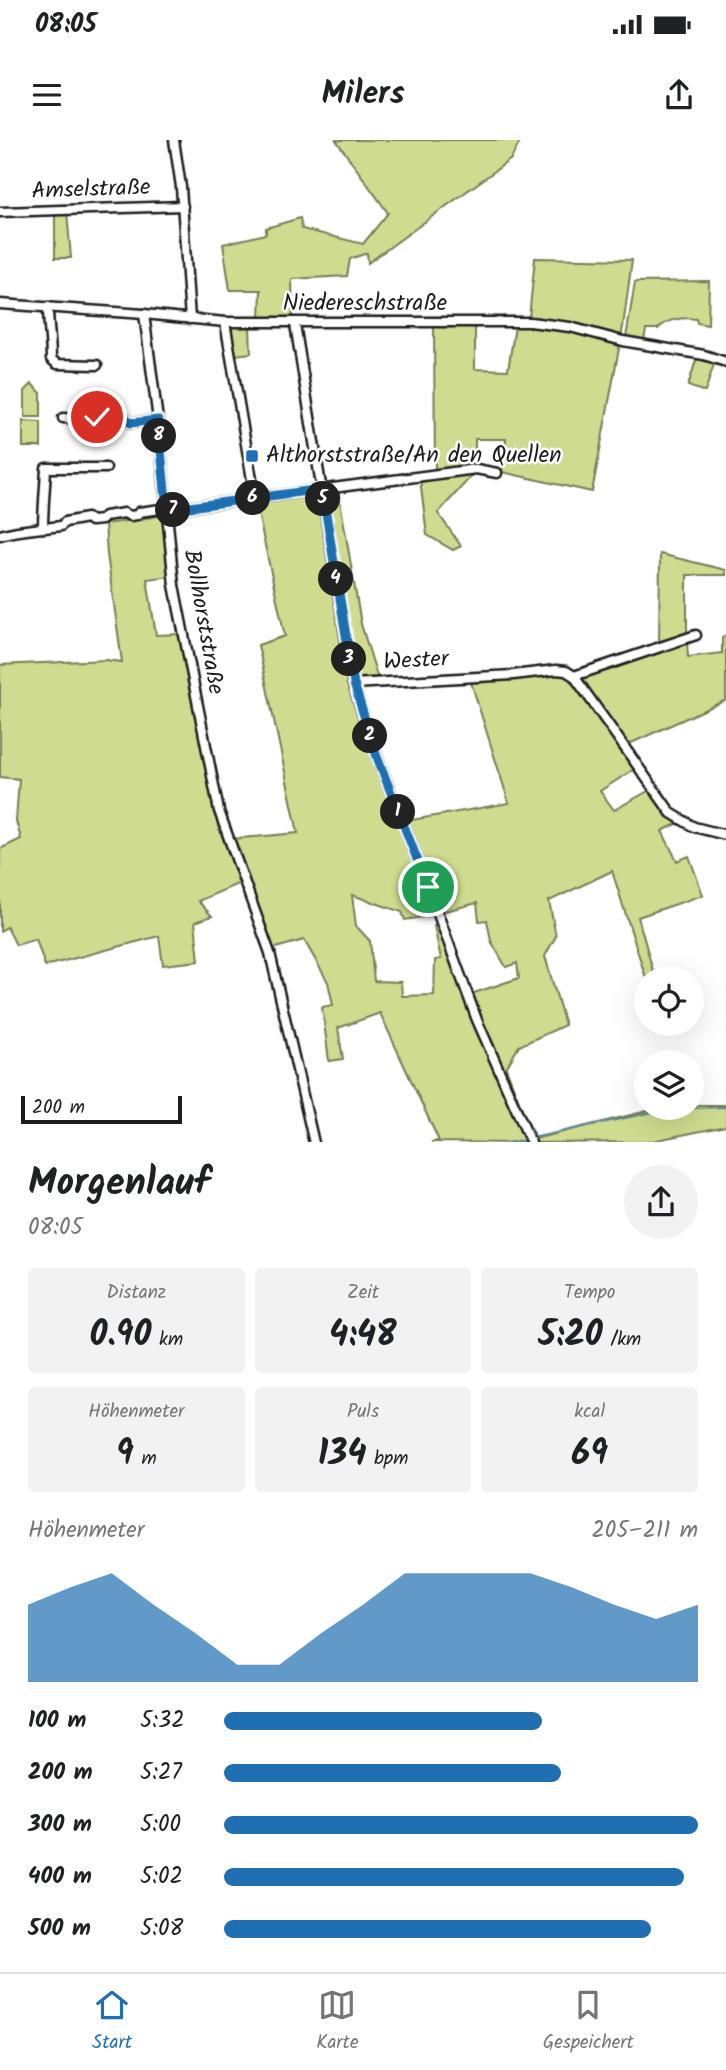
<!DOCTYPE html>
<html lang="de">
<meta charset="utf-8">
<style>
body{margin:0;font-family:Kalam,sans-serif;background:#f2f2f2;color:#202124;height:100vh;display:flex;flex-direction:column;font-size:26px;white-space:nowrap}
*{box-sizing:border-box;margin:0}
p{font-size:23px;color:#757577}
.icon{flex:none;width:38px;height:38px;fill:none;stroke:currentColor;stroke-width:2;stroke-linecap:round;stroke-linejoin:round}
.map{position:relative;height:1002px;overflow:hidden}
.details{display:flex;flex-direction:column;background:#fff;flex:1}
.details>*{flex:none}
.controls{position:absolute;left:634px;top:826px;display:grid;gap:14px}
.controls a{display:grid;place-items:center;width:70px;height:70px;border-radius:50%;background:#fff;box-shadow:0 7px 28px #0002;font-size:35px}
.scale{position:absolute;left:21px;bottom:18px;width:161px;box-sizing:border-box;padding-left:7px;border:4px solid #1c1c1c;border-top:0;font-size:19px;line-height:24px;white-space:nowrap;color:#1c1c1c;-webkit-text-stroke:5px #fff;paint-order:stroke}
.pin{position:absolute;display:grid;place-items:center;width:60px;height:60px;color:#fff;margin:-30px;border:4px solid #fff;border-radius:50%;box-shadow:0 2px 7px #0007}
.km{position:absolute;width:35px;height:35px;margin:-18px;border-radius:50%;background:#222;color:#fff;font-size:19px;line-height:35px;text-align:center}
.round{display:grid;place-items:center;flex:none;width:74px;height:74px;border-radius:37px;background:#f2f2f2}
.summary{display:flex;align-items:center;justify-content:space-between;height:119px;padding:0 28px}
h1{font-size:38px;font-weight:800;line-height:52px}
.figures{display:grid;grid-template-columns:repeat(3,1fr);gap:10px;height:119px;padding:7px 28px}
.figures div{display:grid;align-content:center;border-radius:7px;background:#f2f2f2;text-align:center}
.figures b{font-size:35px;font-weight:800}
.figures small{font-size:19px;font-weight:400}
.figures p{font-size:19px}
.chart{height:196px;padding:14px 28px}
.chart p{display:flex;justify-content:space-between}
.chart svg{width:100%;height:126px;margin-top:7px;fill:#1f6fb2;opacity:.7}
ul{padding:0 28px;list-style:none;font-size:23px}
li{display:grid;grid-template-columns:112px 84px 1fr;align-items:center;height:52px}
li i{height:18px;border-radius:9px;background:#1f6fb2}
.status{display:flex;justify-content:space-between;align-items:center;height:49px;padding:0 35px;background:#fff;direction:ltr}
.status svg{height:19px;fill:currentColor}
header{display:flex;justify-content:space-between;align-items:center;height:91px;padding:0 28px;background:#fff;font-size:32px;font-weight:800}
.tabs{display:flex;justify-content:space-around;align-items:center;height:98px;border-top:2px solid #e0e0e0;background:#fff;font-size:19px;color:#757577}
.tabs a{display:grid;justify-items:center;gap:4px}
.tabs .on{color:#1f6fb2}
.map>svg:first-child{display:block}
.green{fill:#cfdc8f;stroke:#767c56;stroke-width:2}
.lines{fill:none;stroke-linecap:round;stroke-linejoin:round}
.stream{stroke:#5a8594;stroke-width:2}
.minor-casing{stroke:#1c1c1c;stroke-width:13}
.minor{stroke:#fff;stroke-width:8}
.route-casing{stroke:#fff;stroke-width:14}
.route{stroke:#1f6fb2;stroke-width:9}
.poi-dot{fill:#1f6fb2;stroke:#fff;stroke-width:2.5}
.labels{text-anchor:middle;dominant-baseline:central;stroke-width:5;stroke-linejoin:round;paint-order:stroke}
.street-label{font-size:23px;fill:#1c1c1c;stroke:#fff}
.poi-label{font-size:23px;fill:#1c1c1c;stroke:#fff;text-anchor:start}
</style>
<div class="status"><b>08:05</b><svg viewBox="0 0 49 12"><path d="M0 12V9h3v3zM5 12V6h3v6zM10 12V3h3v9zM15 12V0h3v12zM26 1h20v11H26zM47 4h2v5h-2z"/></svg></div>
<header><svg class="icon" aria-label="menu" viewBox="0 0 24 24"><path d="M4 6h16M4 12h16M4 18h16"/></svg>Milers<svg class="icon" aria-label="share" viewBox="0 0 24 24"><path d="M12 15V3M7 8l5-5 5 5M5 13v7h14v-7"/></svg></header>
<div class="map">
<svg width="726" height="1003" viewBox="0 0 726 1003">
<rect width="100%" height="100%" fill="#fff"/>
<filter id="ink" filterUnits="userSpaceOnUse"><feTurbulence type="fractalNoise" baseFrequency=".0143" numOctaves="2"/><feDisplacementMap in="SourceGraphic" scale="14" xChannelSelector="R" yChannelSelector="G"/><feConvolveMatrix kernelMatrix="1 2 1 2 8 2 1 2 1" color-interpolation-filters="sRGB"/></filter>
<g filter="url(#ink)">
<g class="green">
<polygon points="336,0 521,0 511,19 368,123 367,113 350,119 347,136 292,139 293,180 260,179 261,150 230,150 223,104 266,94 266,88 300,78 302,89 363,104 388,73"/>
<polygon points="55,72 67,72 71,118 55,118"/>
<polygon points="535,118 632,120 623,187 592,352 502,332 506,299 475,299 475,327 435,331 434,187 475,185 475,229 508,230 515,186 560,183 529,178"/>
<path d="M709 141 708 185 697 183 696 179C683 177 667 179 658 189H646L644 201 626 198 635 142Z"/>
<polygon points="233,186 250,186 251,213 235,215 230,188"/>
<polygon points="697,217 715,221 705,252 688,246"/>
<polygon points="32,244 41,253 41,277 25,277 25,251"/>
<polygon points="23,281 41,282 41,307 23,307"/>
<polygon points="474,333 438,373 461,406 453,410 427,395 420,339"/>
<polygon points="338,349 361,484 378,539 356,541 324,352"/>
<polygon points="320,352 352,546 436,775 405,780 402,772 352,755 356,786 370,801 374,841 401,842 402,856 434,855 435,820 441,819 434,786 440,786 465,856 519,838 517,823 506,827 491,801 487,780 479,781 477,763 441,772 406,681 509,663 470,539 555,532 565,533 572,538 636,628 600,651 614,670 650,650 668,676 679,683 662,691 677,721 689,716 703,755 638,777 655,838 646,838 612,731 549,761 556,796 545,816 565,885 519,906 506,928 534,999 659,968 691,968 691,965 726,965 726,986 647,1002 535,1003 533,999 527,1003 431,1002 439,1001 380,873 338,888 343,919 329,921 322,867 333,865 328,842 304,800 272,809 231,699 298,693 258,505 285,496 255,360"/>
<polygon points="166,375 171,436 147,439 156,495 181,494 216,672 240,743 198,761 212,776 195,782 199,821 163,825 159,796 45,826 36,799 16,805 7,787 0,791 0,709 21,699 16,681 19,639 0,637 0,525 106,520 122,522 107,414 105,384"/>
<polygon points="660,414 726,430 726,435 687,435 687,496 659,505"/>
<polygon points="726,495 726,560 627,605 579,537 687,501 688,517 722,513 722,498"/>
</g>
<g class="lines">
<g class="stream">
<polyline points="537,997 667,969 726,967"/>
<polyline points="506,1003 526,1000"/>
</g>
<defs>
<g id="minor">
<polyline points="174,0 181,47 190,179"/>
<polyline points="0,72 183,66"/>
<polyline points="0,164 144,174 225,182 530,182 570,187 623,201 704,215 726,222"/>
<path d="M48 167C48 185 51 201 51 219L57 224 97 225"/>
<polyline points="144,174 158,280 174,445 219,671 270,813 314,1003"/>
<polyline points="225,182 255,357"/>
<polyline points="295,184 353,544 377,617 428,747 477,880 531,1003"/>
<path d="M63 278 94 280 97 277C108 277 116 279 127 279L131 283 158 280"/>
<path d="M43 388C43 368 45 349 46 328H106"/>
<path d="M0 395C19 389 40 389 61 386L65 382 87 378 91 381 102 380 105 376 124 373 130 376 137 375 139 372 161 369 167 370 476 329 497 333"/>
<polyline points="574,536 696,495"/>
<polyline points="353,544 513,535 556,530 566,531 574,536 671,673 694,687 726,695"/>
</g>
</defs>
<use href="#minor" class="minor-casing"/>
<use href="#minor" class="minor"/>
</g>
</g>
<g class="lines" filter="url(#ink)">
<defs>
<polyline id="route" points="97,277 127,279 131,283 158,280 167,370 322,349 354,544 377,617 428,747"/>
</defs>
<use href="#route" class="route-casing"/>
<use href="#route" class="route"/>
</g>
<rect class="poi-dot" x="245" y="309" width="14" height="14" rx="3.5"/>
<g class="labels">
<g class="street-label">
<text transform="translate(91 50) rotate(-2)">Amselstraße</text>
<text x="365" y="164">Niedereschstraße</text>
<text transform="translate(203 482) rotate(80)">Bollhorststraße</text>
<text transform="translate(416 521) rotate(-3)">Wester</text>
</g>
<g class="poi-label">
<text x="266" y="316">Althorststraße/An den Quellen</text>
</g>
</g>
</svg>
<div class="controls">
<a><svg class="icon" aria-label="locate" viewBox="0 0 24 24"><circle cx="12" cy="12" r="6"/><path d="M12 2v4M12 18v4M2 12h4M18 12h4"/></svg></a>
<a><svg class="icon" aria-label="layers" viewBox="0 0 24 24"><path d="M12 4l9 5-9 5-9-5zM3 14l9 5 9-5"/></svg></a>
</div>
<div class="scale">200 m</div>
<div class="pin" style="left:428px;top:747px;background:#1e9e55"><svg class="icon" aria-label="arrive" viewBox="0 0 24 24"><path d="M6 21V4h12l-3 4 3 4H6"/></svg></div>
<div class="pin" style="left:97px;top:277px;background:#d93025"><svg class="icon" aria-label="check" viewBox="0 0 24 24"><path d="M5 12l5 5 9-10"/></svg></div>
<b class="km" style="left:398px;top:672px">1</b>
<b class="km" style="left:370px;top:596px">2</b>
<b class="km" style="left:349px;top:519px">3</b>
<b class="km" style="left:336px;top:439px">4</b>
<b class="km" style="left:323px;top:359px">5</b>
<b class="km" style="left:253px;top:358px">6</b>
<b class="km" style="left:173px;top:370px">7</b>
<b class="km" style="left:159px;top:296px">8</b>
</div>
<section class="details">
<div class="summary"><div><h1>Morgenlauf</h1><p>08:05</p></div><a class="round"><svg class="icon" aria-label="share" viewBox="0 0 24 24"><path d="M12 15V3M7 8l5-5 5 5M5 13v7h14v-7"/></svg></a></div>
<div class="figures">
<div><p>Distanz</p><b>0.90<small> km</small></b></div>
<div><p>Zeit</p><b>4:48</b></div>
<div><p>Tempo</p><b>5:20<small> /km</small></b></div>
</div>
<div class="figures">
<div><p>Höhenmeter</p><b>9<small> m</small></b></div>
<div><p>Puls</p><b>134<small> bpm</small></b></div>
<div><p>kcal</p><b>69</b></div>
</div>
<div class="chart"><p><span>Höhenmeter</span>205–211 m</p>
<svg viewBox="0 0 160 44" preserveAspectRatio="none"><path d="M0 44V17L10 11L20 6L30 17L40 27L50 38L60 38L70 27L80 17L90 6L100 6L110 6L120 6L130 11L140 17L150 22L160 17V44z"/></svg>
</div>
<ul>
<li><b>100 m</b>5:32<i style="width:67%"></i></li>
<li><b>200 m</b>5:27<i style="width:71%"></i></li>
<li><b>300 m</b>5:00<i style="width:100%"></i></li>
<li><b>400 m</b>5:02<i style="width:97%"></i></li>
<li><b>500 m</b>5:08<i style="width:90%"></i></li>
</ul>
</section>
<nav class="tabs">
<a class="on"><svg class="icon" aria-label="home" viewBox="0 0 24 24"><path d="M3 11l9-7 9 7M6 9v11h12V9"/></svg>Start</a>
<a><svg class="icon" aria-label="map" viewBox="0 0 24 24"><path d="M3 6l6-2 6 2 6-2v14l-6 2-6-2-6 2zM9 4v14M15 6v14"/></svg>Karte</a>
<a><svg class="icon" aria-label="saved" viewBox="0 0 24 24"><path d="M7 4h10v16l-5-4-5 4z"/></svg>Gespeichert</a>
</nav>
